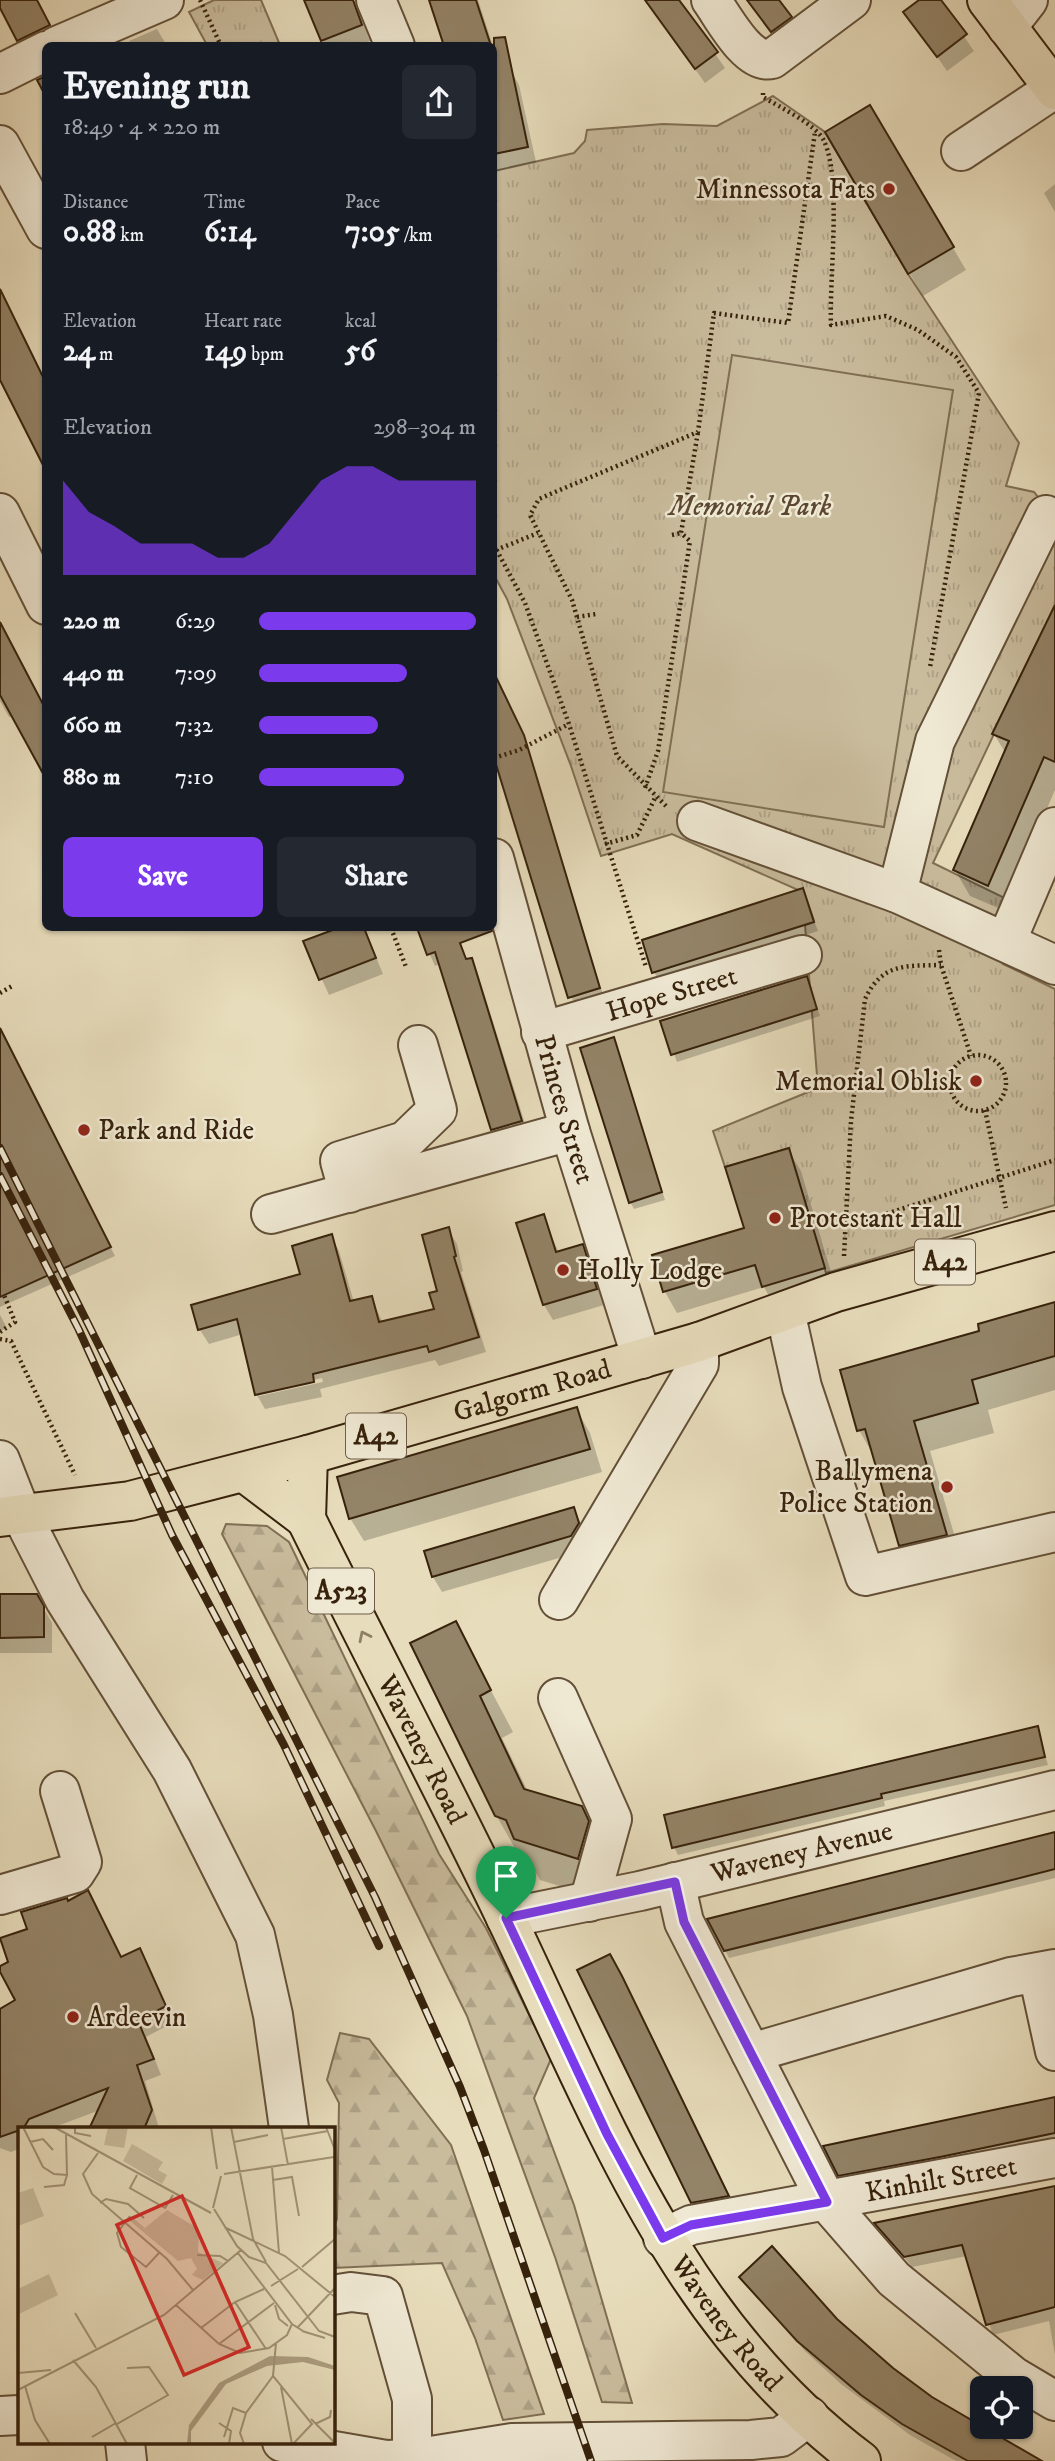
<!DOCTYPE html>
<meta charset="utf-8">
<style>
body{margin:0;font-family:"IM FELL DW Pica",serif;background:#242831;color:#f1f3f6;height:100vh;display:flex;flex-direction:column;font-size:26px;white-space:nowrap}
*{box-sizing:border-box;margin:0}
p{font-size:23px;color:#9ea1a6}
.icon{flex:none;width:38px;height:38px;fill:none;stroke:currentColor;stroke-width:2;stroke-linecap:round;stroke-linejoin:round}
.map{position:relative;flex:1;overflow:hidden}
.sheet{position:absolute;left:42px;top:42px;width:455px;height:889px;display:flex;flex-direction:column;background:#171b24;border-radius:10px;box-shadow:0 2px 5px #0004}
.sheet>*{flex:none}
.fabs{position:absolute;left:970px;top:2376px;display:grid;gap:14px}
.fabs a{display:grid;place-items:center;width:63px;height:63px;border-radius:10px;background:#171b24;box-shadow:0 2px 5px #0004;font-size:35px}
.pin{position:absolute;display:grid;place-items:center;width:60px;height:60px;color:#fff;margin:-72px -30px;border-radius:50% 50% 50% 0;rotate:-45deg;box-shadow:0 0 7px #0007}
.pin .icon{rotate:45deg}
.round{display:grid;place-items:center;flex:none;width:74px;height:74px;border-radius:10px;background:#242831}
.overview{display:flex;align-items:center;justify-content:space-between;height:119px;padding:0 21px}
h1{font-size:38px;font-weight:700;line-height:52px}
.metrics{display:grid;grid-template-columns:repeat(3,1fr);gap:10px;height:119px;padding:7px 21px}
.metrics div{display:grid;align-content:center}
.metrics b{font-size:30px;font-weight:700}
.metrics small{font-size:19px;font-weight:400}
.metrics p{font-size:19px}
.chart{height:196px;padding:14px 21px}
.chart p{display:flex;justify-content:space-between}
.chart svg{width:100%;height:126px;margin-top:7px;fill:#7c3aed;opacity:.7}
.action{display:flex;gap:14px;margin-top:auto;padding:14px 21px}
.action a{flex:1;height:80px;border-radius:10px;background:#7c3aed;color:#fff;font-size:28px;font-weight:700;line-height:80px;text-align:center}
.action a+a{background:#242831;color:#f1f3f6}
ul{padding:0 21px;list-style:none;font-size:23px}
li{display:grid;grid-template-columns:112px 84px 1fr;align-items:center;height:52px}
li i{height:18px;border-radius:9px;background:#7c3aed}
.map>svg:first-child{display:block}
.grass{fill:url(#grass-tufts);stroke:#806f54;stroke-width:2}
.forest{fill:url(#forest-firs);stroke:#806f54;stroke-width:2}
.garden{fill:#c9bc9d;stroke:#806f54;stroke-width:2}
.shadow{fill:#0003;fill-rule:evenodd}
.building{fill:#938367;stroke:#37220c;stroke-width:2}
.lines{fill:none;stroke-linecap:round;stroke-linejoin:round}
.minor-casing{stroke:#635038;stroke-width:42}
.major-casing{stroke:#37220c;stroke-width:42}
.path{stroke:#37220c;stroke-width:4.5;stroke-dasharray:2 3.5;stroke-linecap:butt}
.minor{stroke:#efe8d3;stroke-width:38}
.major{stroke:#e7dcbb;stroke-width:38}
.rail-casing{stroke:#37220c;stroke-width:8}
.rail{stroke:#efe8d3;stroke-width:5;stroke-dasharray:16;stroke-linecap:butt}
.oneway{stroke:#8f7f64}
.route-casing{stroke:#fff;stroke-width:14}
.route{stroke:#7c3aed;stroke-width:9}
.poi-dot{fill:#8f2418;stroke:#efe8d3;stroke-width:2.5}
.labels{text-anchor:middle;dominant-baseline:central;stroke-width:5;stroke-linejoin:round;paint-order:stroke}
.shield{fill:#efe8d3;stroke:#6e5d48;stroke-width:2}
.shield-label{font-size:26px;font-weight:bold;fill:#37220c}
.poi-label{font-size:28px;fill:#37220c;stroke:#efe8d3;text-anchor:start}
.park-label{font-size:28px;font-style:italic;fill:#5c4830;stroke:#efe8d3}
.street-label{font-size:28px;fill:#37220c;stroke:#efe8d3}
.inset-road{fill:none;stroke:#a19275;stroke-width:2}
.view{fill:#d62828;fill-opacity:0.15;stroke:#d62828;stroke-width:3.5}
.inset-edge{fill:none;stroke:#37220c;stroke-width:3.5}
</style>
<div class="map">
<svg width="1055" height="2461" viewBox="0 0 1055 2461">
<defs>
<pattern id="grass-tufts" width="24" height="20" patternUnits="userSpaceOnUse" patternTransform="scale(1.75)"><rect width="24" height="20" fill="#c9bc9d"/><path d="M3 7l-1-3M5 7V3M7 7l1-3M15 17l-1-3M17 17v-4M19 17l1-3" fill="none" stroke="#ada186"/></pattern>
<pattern id="forest-firs" width="22" height="20" patternUnits="userSpaceOnUse" patternTransform="scale(1.75)"><rect width="22" height="20" fill="#c9bc9d"/><path d="M5 1l3.5 6h-7zM16 11l3.5 6h-7z" fill="#ada186"/></pattern>
</defs>
<rect width="100%" height="100%" fill="#e7dcbb"/>
<filter id="stains"><feTurbulence type="fractalNoise" baseFrequency=".00286" numOctaves="4"/><feColorMatrix values="0 0 0 0 .2 0 0 0 0 .09 0 0 0 0 .02 0 0 0 .5 -.17"/></filter>
<radialGradient id="worn" r=".72"><stop offset=".6" stop-color="#630" stop-opacity="0"/><stop offset="1" stop-color="#630" stop-opacity=".3"/></radialGradient>
<g class="grass">
<polygon points="214,0 261,0 280,45 207,45 189,12"/>
<polygon points="773,96 825,132 908,274 1019,443 1006,486 1034,492 1055,519 1055,605 933,863 1027,909 1003,964 1055,989 1055,1205 826,1273 789,1148 725,1167 713,1131 818,1088 805,925 814,921 803,889 798,890 672,834 601,856 571,766 507,599 494,575 494,171 574,153 585,141 587,130 663,124 717,126"/>
</g>
<g class="forest">
<polygon points="226,1524 267,1526 289,1542 439,1854 486,1928 551,2059 534,2098 574,2205 632,2403 602,2402 555,2257 467,2016 376,1831 222,1534"/>
<polygon points="340,2033 369,2039 451,2145 544,2414 503,2420 475,2338 442,2263 333,2268 333,2230 337,2219 339,2103 327,2080"/>
</g>
<polygon class="garden" points="732,355 953,390 884,827 663,792"/>
<g class="shadow">
<polygon points="0,0 36,0 53,33 23,47"/>
<polygon points="306,0 354,0 370,41 358,46 326,46"/>
<polygon points="431,0 478,0 493,46 446,46"/>
<polygon points="645,0 677,0 725,68 705,83"/>
<polygon points="747,0 777,0 799,34 781,47"/>
<polygon points="922,0 939,0 974,51 947,71 906,12"/>
<polygon points="157,29 167,46 132,46 129,41"/>
<polygon points="494,47 502,71 510,69 519,85 536,162 497,171 494,165"/>
<polygon points="870,107 966,270 923,296 827,133"/>
<polygon points="1055,184 1055,212 1044,193"/>
<polygon points="1055,609 1055,790 1003,910 970,896 955,870 1006,754 994,734"/>
<polygon points="0,625 43,708 46,706 46,776 14,717 9,717 0,701"/>
<polygon points="494,678 527,744 603,995 574,1004 494,756"/>
<polygon points="803,891 818,931 659,981 654,972"/>
<polygon points="342,928 364,928 383,974 329,995 305,942"/>
<polygon points="418,928 455,928 467,961 471,960 477,971 528,1133 499,1141 492,1130 440,964 435,966"/>
<polygon points="806,979 820,1016 677,1062 663,1022"/>
<polygon points="0,1030 115,1256 0,1307"/>
<polygon points="617,1047 665,1200 634,1209 630,1202"/>
<polygon points="788,1150 801,1171 836,1289 775,1307 764,1287 677,1313 665,1292 654,1257 746,1229"/>
<polygon points="543,1216 559,1253 582,1246 591,1262 604,1305 553,1320 544,1305 518,1224"/>
<path d="M448 1229 457 1244 463 1271 461 1272 486 1352 439 1366 435 1360 320 1389 322 1397 265 1409 257 1395 243 1334 209 1344 200 1330 193 1306 302 1275 331 1236 339 1251 354 1302 371 1298 383 1323 436 1310ZM322 1378 323 1382 259 1396V1393Z"/>
<polygon points="1055,1304 1055,1390 988,1410 994,1433 930,1451 963,1565 918,1575 900,1545 876,1460 859,1430 982,1332"/>
<polygon points="0,1315 7,1328 0,1331"/>
<polygon points="576,1409 590,1433 602,1472 364,1541 350,1518"/>
<polygon points="573,1509 582,1525 580,1552 442,1592 433,1577 426,1552"/>
<polygon points="0,1595 36,1595 52,1623 52,1653 0,1653"/>
<polygon points="455,1623 513,1732 502,1738 528,1792 581,1807 605,1849 602,1899 540,1880 528,1859 520,1857 496,1815"/>
<polygon points="1037,1728 1048,1765 884,1801 885,1806 678,1855 674,1847"/>
<polygon points="1055,1834 1055,1878 729,1958 709,1920"/>
<polygon points="30,1930 121,1959 139,1950 174,2022 146,2037 161,2075 145,2081 159,2128 91,2128 100,2110 52,2128 19,2128 19,2149 11,2152 0,2148 0,2018 18,2001 0,1968 10,1963 0,1940"/>
<polygon points="614,1964 732,2203 697,2209 693,2202"/>
<polygon points="1055,2099 1055,2154 851,2195 840,2175"/>
<polygon points="1055,2188 1055,2236 1036,2241 1055,2310 1055,2355 1049,2321 993,2335 967,2256 912,2267 877,2224"/>
<polygon points="741,2277 835,2321 892,2369 931,2398 1039,2461 956,2461 910,2435 841,2384 805,2351"/>
</g>
<g class="building">
<polygon points="0,0 37,0 50,25 17,41 0,8"/>
<polygon points="304,0 353,0 362,25 321,41"/>
<polygon points="429,0 476,0 491,46 444,46"/>
<polygon points="645,0 679,0 718,52 695,69"/>
<polygon points="747,0 779,0 792,17 771,32"/>
<polygon points="919,0 941,0 967,34 937,57 903,12"/>
<polygon points="505,37 528,147 494,154 494,38"/>
<polygon points="46,76 46,97 37,80"/>
<polygon points="870,105 954,247 908,274 825,132"/>
<polygon points="0,289 46,383 46,471 0,380"/>
<polygon points="1055,605 1055,762 1044,757 988,886 953,870 1009,741 992,734"/>
<polygon points="0,622 46,710 46,779 0,695"/>
<polygon points="494,673 524,735 600,988 568,998 494,758"/>
<polygon points="803,888 814,922 652,973 642,940"/>
<polygon points="338,928 364,928 376,958 319,980 303,941"/>
<polygon points="417,928 491,928 492,931 460,943 466,959 472,958 522,1121 491,1130 435,952 427,955"/>
<polygon points="807,976 817,1009 671,1055 660,1021"/>
<polygon points="0,1028 111,1247 0,1297"/>
<polygon points="614,1037 662,1192 629,1203 580,1048"/>
<polygon points="789,1148 825,1268 762,1287 755,1265 663,1292 652,1255 744,1228 725,1167"/>
<polygon points="544,1214 556,1252 583,1244 597,1289 543,1305 516,1223"/>
<polygon points="449,1227 456,1256 454,1257 479,1337 429,1352 427,1346 313,1374 314,1382 255,1395 237,1319 198,1330 191,1305 300,1274 292,1246 332,1234 350,1301 372,1296 379,1322 434,1309 429,1293 437,1291 422,1235"/>
<polygon points="1055,1302 1055,1356 972,1380 978,1403 914,1421 947,1535 899,1546 865,1429 857,1431 840,1370 979,1331 978,1324"/>
<polygon points="577,1407 590,1449 349,1519 337,1477"/>
<polygon points="574,1507 579,1523 571,1536 432,1577 424,1551"/>
<polygon points="0,1594 37,1594 44,1606 44,1637 0,1638"/>
<polygon points="456,1621 491,1690 480,1696 524,1789 582,1806 589,1821 578,1859 514,1839 506,1820 495,1816 410,1643"/>
<polygon points="1038,1726 1045,1757 881,1794 882,1798 672,1848 664,1815"/>
<polygon points="1055,1832 1055,1869 1004,1882 724,1951 707,1919"/>
<polygon points="88,1890 121,1957 140,1948 166,2006 138,2021 154,2059 137,2065 152,2110 144,2129 89,2129 108,2088 29,2119 23,2129 0,2137 0,2009 15,2000 0,1972 0,1966 8,1962 0,1938 27,1929 21,1912 67,1898 68,1901"/>
<polygon points="610,1954 622,1976 729,2196 691,2203 577,1970"/>
<polygon points="1055,2097 1055,2133 940,2157 838,2176 823,2146"/>
<polygon points="1055,2186 1055,2307 986,2325 962,2245 904,2257 874,2223"/>
<polygon points="772,2246 837,2319 893,2368 932,2397 1042,2461 968,2461 902,2424 861,2395 797,2341 739,2277"/>
</g>
<g class="lines">
<defs>
<g id="minor">
<polyline points="376,0 395,46"/>
<path d="M711 0C724 18 748 65 772 59L851 0"/>
<polyline points="1007,27 1028,0"/>
<polyline points="57,46 164,0"/>
<polyline points="0,74 46,51"/>
<polyline points="0,145 46,229"/>
<polyline points="961,151 1054,89"/>
<polyline points="0,513 46,605"/>
<polyline points="697,821 897,893 1055,965"/>
<path id="s1" d="M494 858 570 1131 642 1359"/>
<polyline points="897,893 935,741 1046,515"/>
<polyline points="1006,942 1055,827"/>
<path id="s2" d="M541 1032 802 955"/>
<polyline points="349,1193 340,1161 405,1141 437,1110 418,1045"/>
<polyline points="271,1214 570,1131"/>
<polyline points="785,1311 802,1387 865,1576 1055,1532"/>
<polyline points="0,1460 22,1516 65,1600 172,1770 255,1935 273,2015 289,2128"/>
<polyline points="559,1600 699,1364 699,1342"/>
<polyline points="558,1698 612,1819 589,1902"/>
<polyline points="675,1882 684,1922 827,2202 894,2279 1013,2376 1055,2401"/>
<polyline points="0,1895 75,1873 82,1862 60,1791"/>
<path id="s3" d="M506 1918 640 1891 1055 1790"/>
<polyline points="1038,1973 1055,2051"/>
<polyline points="751,2053 1011,1977 1055,1969"/>
<path id="s4" d="M663 2238 691 2225 1055 2158"/>
<polyline points="332,2295 351,2292 383,2296 412,2399 412,2459"/>
<polyline points="0,2416 19,2415"/>
<polyline points="125,2442 127,2461"/>
<polyline points="282,2442 386,2460 412,2459 512,2443 751,2440 781,2437 809,2416"/>
</g>
<g id="major">
<polyline points="987,0 1055,90"/>
<path id="s5" d="M308 1455 306 1519C372 1653 443 1786 507 1920 603 2120 677 2323 861 2461"/>
<polyline points="244,1472 306,1519"/>
<path id="s6" d="M0 1517 130 1501 308 1455 699 1342 836 1292 1055 1231"/>
</g>
</defs>
<use href="#minor" class="minor-casing"/>
<use href="#major" class="major-casing"/>
<g class="path">
<polyline points="200,0 221,46"/>
<path d="M763 93V97C778 106 817 125 824 141 842 179 829 278 831 325L886 316 918 330 956 357 979 393 930 667"/>
<polyline points="672,535 681,533"/>
<polyline points="494,545 525,603 569,724 646,967"/>
<polyline points="496,550 538,533"/>
<polyline points="577,617 596,614"/>
<polyline points="494,758 519,750 569,724"/>
<polyline points="645,788 658,751 690,541 681,533 698,432"/>
<polyline points="666,806 617,756 572,600 530,515 539,499 555,492 698,432 714,313 788,323 815,132"/>
<polyline points="605,844 637,835 655,798"/>
<polyline points="391,928 406,967"/>
<polyline points="939,950 941,965 971,1056"/>
<polyline points="0,993 14,985"/>
<circle cx="978" cy="1083" r="28"/>
<polyline points="985,1110 1006,1208"/>
<polyline points="845,1227 1055,1160"/>
<path d="M844 1256 851 1121 865 999C882 963 905 966 941 965"/>
<polyline points="0,1332 15,1322 4,1295"/>
<polyline points="0,1339 11,1341 75,1475"/>
</g>
<use href="#minor" class="minor"/>
<use href="#major" class="major"/>
<defs>
<g id="rail">
<polyline points="0,1148 375,1897 460,2087 484,2150 591,2461"/>
<polyline points="0,1176 79,1330 172,1535 284,1745 379,1946"/>
</g>
</defs>
<use href="#rail" class="rail-casing"/>
<use href="#rail" class="rail"/>
</g>
<defs><path id="oneway-chevron" d="M-2-3.5L2.5 0L-2 3.5" fill="none" stroke-width="1.6" stroke-linecap="round" stroke-linejoin="round" transform="scale(1.75)"/></defs>
<use class="oneway" href="#oneway-chevron" transform="translate(364 1636) rotate(-116)"/>
<g class="lines">
<defs>
<polygon id="route" points="675,1882 684,1922 827,2202 691,2225 663,2238 607,2134 506,1918"/>
</defs>
<use href="#route" class="route-casing"/>
<use href="#route" class="route"/>
</g>
<g class="poi-dot">
<circle cx="889" cy="189" r="7"/>
<circle cx="976" cy="1081" r="7"/>
<circle cx="84" cy="1130" r="7"/>
<circle cx="775" cy="1218" r="7"/>
<circle cx="563" cy="1270" r="7"/>
<circle cx="947" cy="1487" r="7"/>
<circle cx="73" cy="2017" r="7"/>
</g>
<g class="labels">
<g class="shield">
<rect x="915" y="1239.5" width="60" height="45" rx="5"/>
<rect x="346" y="1413.5" width="60" height="45" rx="5"/>
<rect x="308" y="1568.5" width="66" height="45" rx="5"/>
</g>
<g class="shield-label">
<text x="945" y="1262">A42</text>
<text x="376" y="1436">A42</text>
<text x="341" y="1591">A523</text>
</g>
<g class="poi-label">
<text x="875" y="189" text-anchor="end">Minnessota Fats</text>
<text x="962" y="1081" text-anchor="end">Memorial Oblisk</text>
<text x="98" y="1130">Park and Ride</text>
<text x="789" y="1218">Protestant Hall</text>
<text x="577" y="1270">Holly Lodge</text>
<text x="933" y="1471" text-anchor="end">Ballymena<tspan x="933" dy="32">Police Station</tspan></text>
<text x="87" y="2017">Ardeevin</text>
</g>
<g class="park-label">
<text x="750" y="506">Memorial Park</text>
</g>
<g class="street-label">
<text stroke="none"><textPath href="#s2" startOffset="136">Hope Street</textPath></text>
<text stroke="none"><textPath href="#s1" startOffset="261">Princes Street</textPath></text>
<text stroke="none"><textPath href="#s6" startOffset="548">Galgorm Road</textPath></text>
<text stroke="none"><textPath href="#s5" startOffset="322">Waveney Road</textPath></text>
<text stroke="none"><textPath href="#s3" startOffset="303">Waveney Avenue</textPath></text>
<text stroke="none"><textPath href="#s4" startOffset="285">Kinhilt Street</textPath></text>
<text stroke="none"><textPath href="#s5" startOffset="973">Waveney Road</textPath></text>
</g>
</g>
<g transform="translate(18 2127)">
<rect width="317" height="317" fill="#e7dcbb"/>
<path d="M149 83 181 102 180 125 205 136 185 153 174 148 179 142 173 131 160 134 111 93 114 90 127 101Z" fill="#c9bc9d"/>
<path d="M90 0H110L106 21 86 18ZM114 17 145 35 140 43 149 48 144 57 105 34ZM15 61 26 89 0 99V66ZM168 96 176 124 162 128 154 100ZM31 147 40 168 1 187 0 162Z" fill="#c9bc9d"/>
<path d="M252 229 290 230 317 239V243L285 235 249 239 208 257 173 304V317H169L171 298 201 256Z" fill="#ab9d80"/>
<path class="inset-road" d="M5 0 25 40 36 47 49 48 48 8M36 0 193 86M57 0V6L73 9M193 0 199 42M213 0 235 112 248 135M263 0 270 38M308 0 317 23M265 12 310 4M12 15 25 12 35 23M216 15 250 8M80 26 65 47 74 67 149 132 175 163M254 40 261 126M206 47 316 30M119 48 112 61 147 81 155 68M255 53 274 50 281 89M26 60 46 58 49 48M82 76 88 72 110 77 126 91M195 81 203 49M196 82 219 119 231 130 248 136 301 204 317 210M112 89 99 106 103 120 128 140 141 126M206 100 267 129 317 170M220 126 274 197 285 204M179 128 202 129 210 134M284 140 317 112M253 159 280 142M217 175 248 222M158 178 201 217 222 226 251 221 269 208 274 197M257 178 261 192 270 199M57 186 78 221M183 201 217 175 246 162M279 201 317 161M284 204 307 211M258 216 255 249 294 297 275 317M201 217 256 176M55 233 78 260 109 317M0 246 33 243M7 259 17 293 32 317M263 260 274 317M0 263 146 188 223 123M293 292 317 316M201 296 213 304 211 317M99 297 150 268 131 240 109 241M297 297 312 290 313 283M74 310 98 296M206 310 215 281 228 286M226 317 222 306 228 286 255 249"/>
<path class="view" d="M164 69 231 220 166 248 99 98Z"/>
<rect width="317" height="317" class="inset-edge"/>
</g>
<rect width="100%" height="100%" filter="url(#stains)"/>
<rect width="100%" height="100%" fill="url(#worn)"/>
</svg>
<div class="fabs">
<a><svg class="icon" aria-label="locate" viewBox="0 0 24 24"><circle cx="12" cy="12" r="6"/><path d="M12 2v4M12 18v4M2 12h4M18 12h4"/></svg></a>
</div>
<div class="pin" style="left:506px;top:1918px;background:#1e9e55"><svg class="icon" aria-label="arrive" viewBox="0 0 24 24"><path d="M6 21V4h12l-3 4 3 4H6"/></svg></div>
<section class="sheet">
<div class="overview"><div><h1>Evening run</h1><p>18:49 · 4 × 220 m</p></div><a class="round"><svg class="icon" aria-label="share" viewBox="0 0 24 24"><path d="M12 15V3M7 8l5-5 5 5M5 13v7h14v-7"/></svg></a></div>
<div class="metrics">
<div><p>Distance</p><b>0.88<small> km</small></b></div>
<div><p>Time</p><b>6:14</b></div>
<div><p>Pace</p><b>7:05<small> /km</small></b></div>
</div>
<div class="metrics">
<div><p>Elevation</p><b>24<small> m</small></b></div>
<div><p>Heart rate</p><b>149<small> bpm</small></b></div>
<div><p>kcal</p><b>56</b></div>
</div>
<div class="chart"><p><span>Elevation</span>298–304 m</p>
<svg viewBox="0 0 160 44" preserveAspectRatio="none"><path d="M0 44V11L10 22L20 27L30 33L40 33L50 33L60 38L70 38L80 33L90 22L100 11L110 6L120 6L130 11L140 11L150 11L160 11V44z"/></svg>
</div>
<ul>
<li><b>220 m</b>6:29<i style="width:100%"></i></li>
<li><b>440 m</b>7:09<i style="width:68%"></i></li>
<li><b>660 m</b>7:32<i style="width:55%"></i></li>
<li><b>880 m</b>7:10<i style="width:67%"></i></li>
</ul>
<div class="action"><a>Save</a><a>Share</a></div>
</section>
</div>
